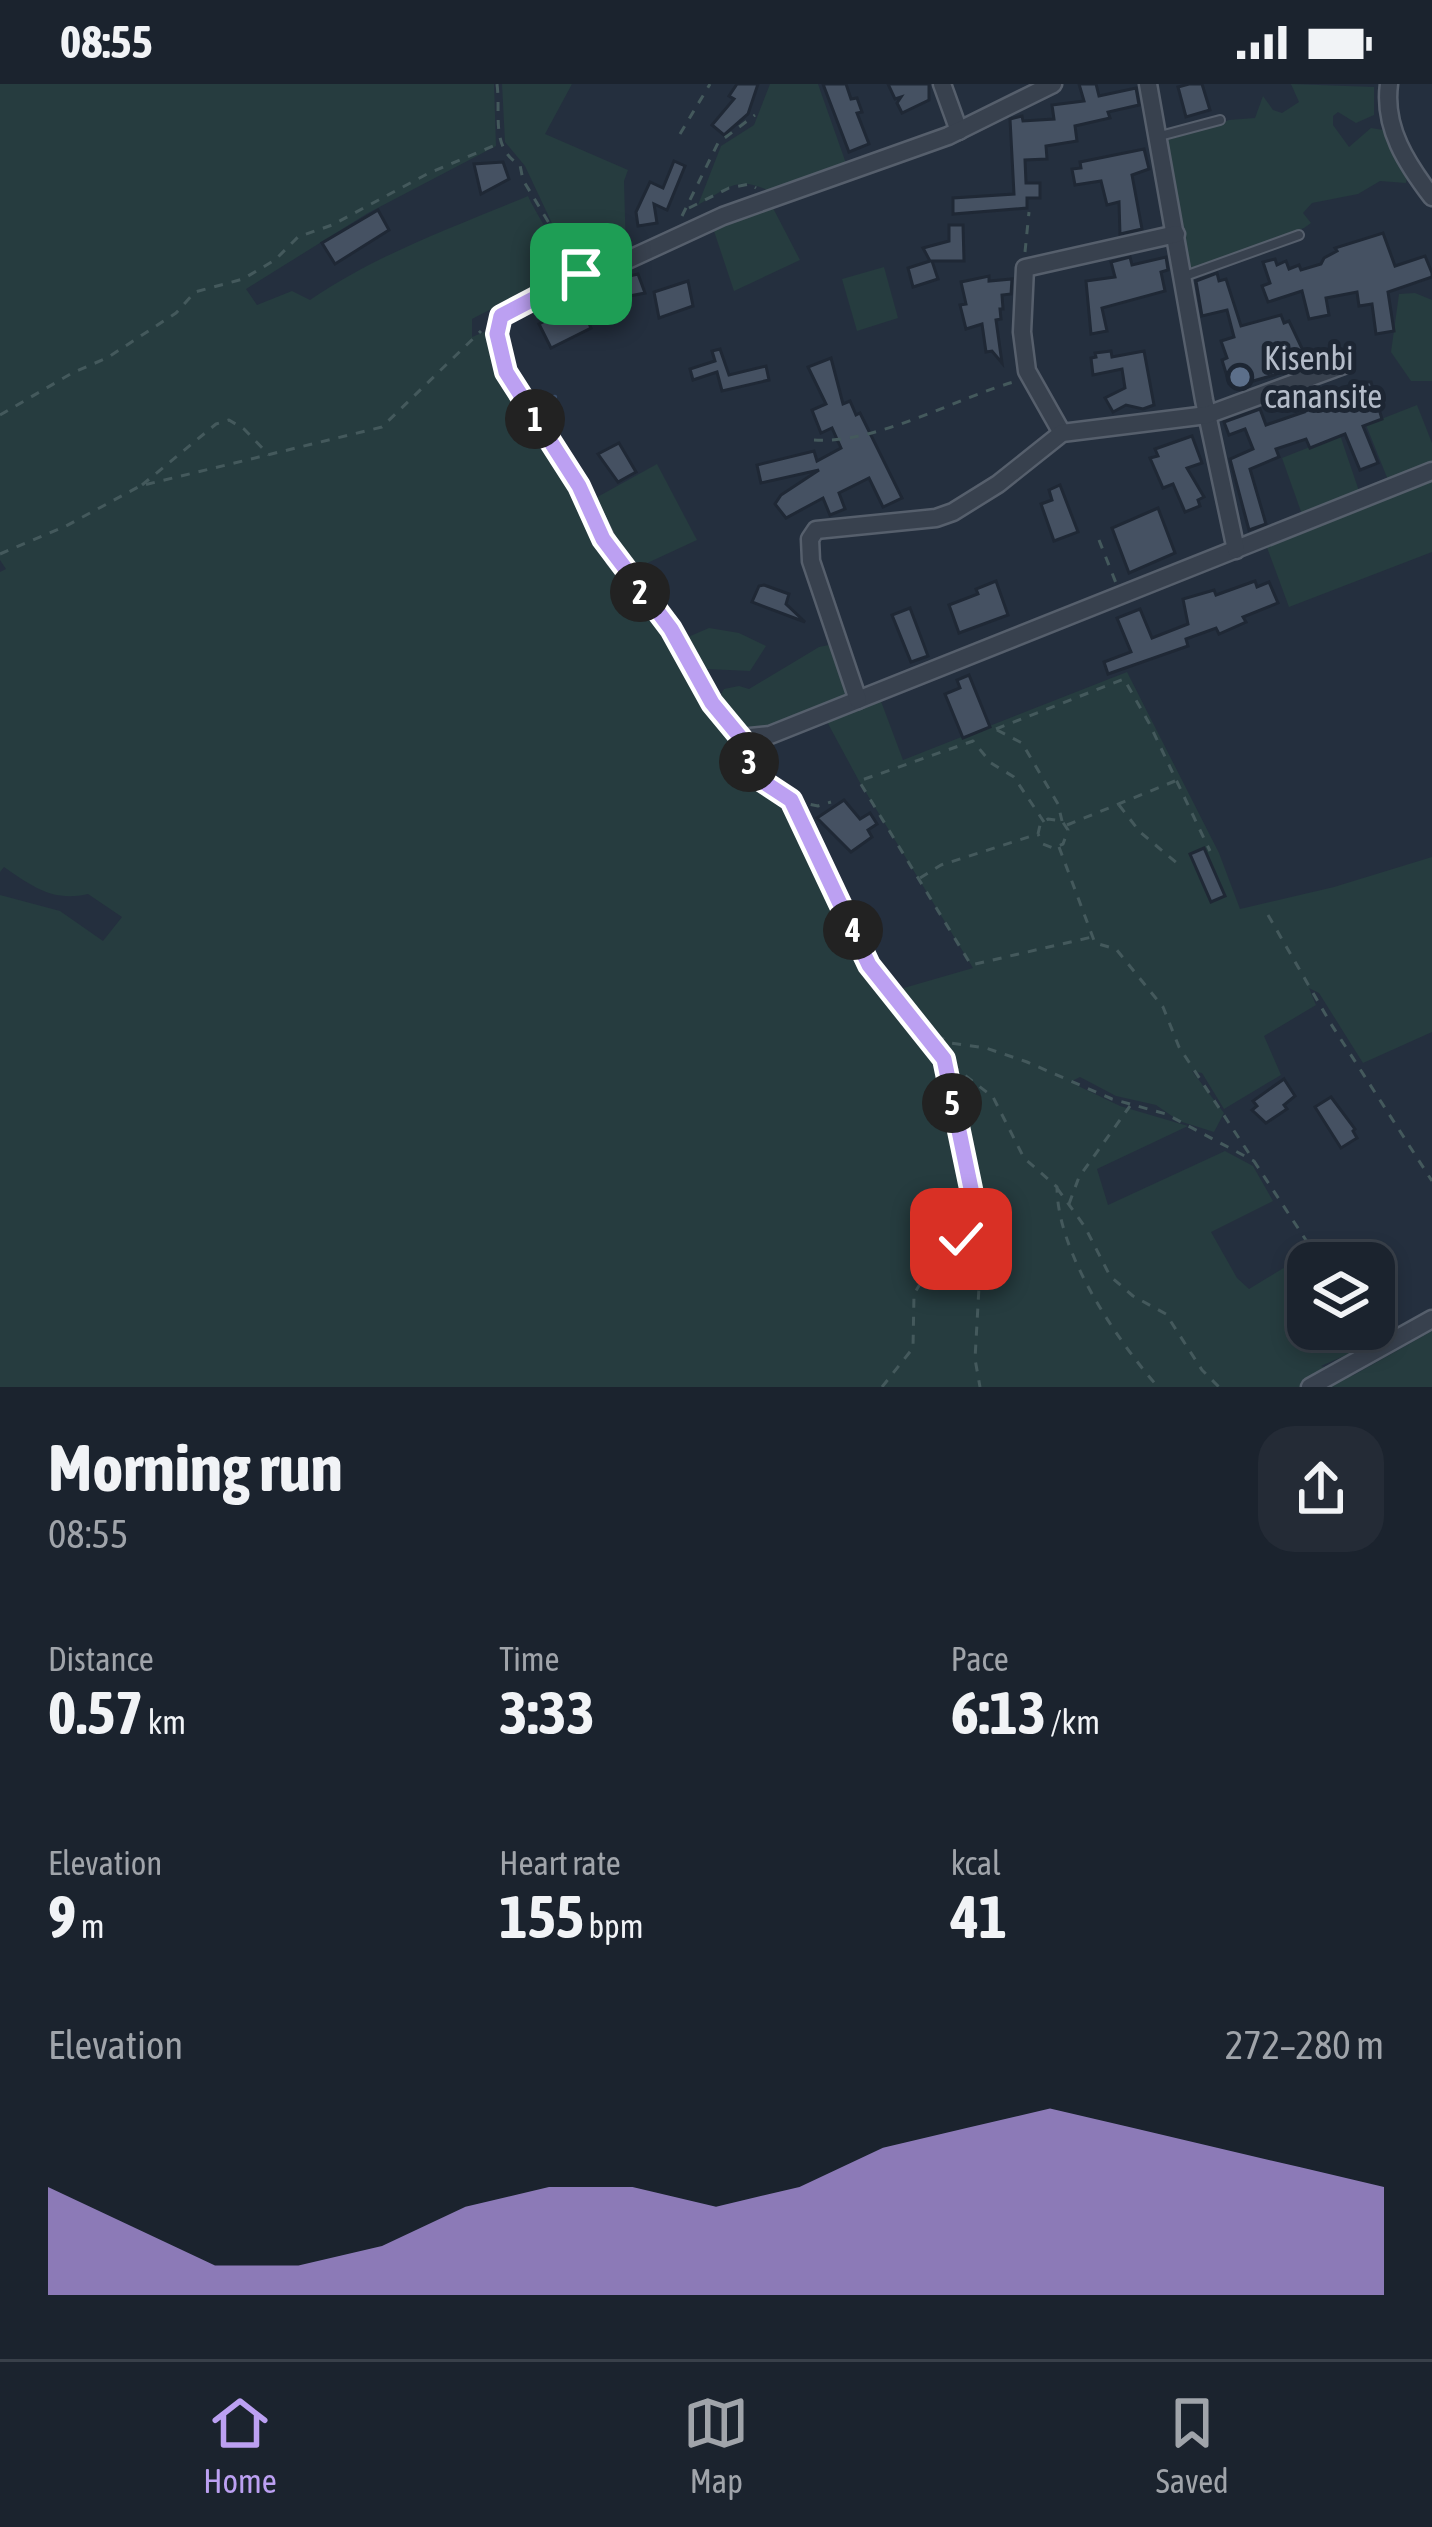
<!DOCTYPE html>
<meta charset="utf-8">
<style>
body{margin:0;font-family:"Asap Condensed",sans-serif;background:#242b36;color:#f1f3f6;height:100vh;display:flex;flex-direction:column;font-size:45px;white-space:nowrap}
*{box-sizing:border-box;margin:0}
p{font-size:39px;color:#a0a4aa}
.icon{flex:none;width:66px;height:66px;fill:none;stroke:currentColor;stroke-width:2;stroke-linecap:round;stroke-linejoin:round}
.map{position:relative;height:1303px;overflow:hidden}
.panel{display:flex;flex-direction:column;background:#1b232e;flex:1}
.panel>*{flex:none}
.tools{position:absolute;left:1287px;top:1158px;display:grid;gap:24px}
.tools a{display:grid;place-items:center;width:108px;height:108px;border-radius:24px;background:#1b232e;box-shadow:0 6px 18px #0003,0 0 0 3px #39404a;font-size:60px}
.pin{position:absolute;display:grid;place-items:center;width:102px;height:102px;color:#fff;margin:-51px;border-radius:24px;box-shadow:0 6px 18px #0006}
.km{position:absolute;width:60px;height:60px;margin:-30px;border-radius:50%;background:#222;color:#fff;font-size:33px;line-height:60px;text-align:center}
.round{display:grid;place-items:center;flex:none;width:126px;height:126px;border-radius:36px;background:#242b36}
.overview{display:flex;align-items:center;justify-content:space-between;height:204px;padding:0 48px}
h1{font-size:66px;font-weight:700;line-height:90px}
.stats{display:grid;grid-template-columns:repeat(3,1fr);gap:18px;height:204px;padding:12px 48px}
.stats div{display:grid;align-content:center}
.stats b{font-size:60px;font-weight:700}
.stats small{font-size:33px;font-weight:400}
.stats p{font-size:33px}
.chart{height:336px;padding:24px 48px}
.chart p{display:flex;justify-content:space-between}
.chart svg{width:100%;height:216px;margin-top:12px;fill:#bca0f2;opacity:.7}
.status{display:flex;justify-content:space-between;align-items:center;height:84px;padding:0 60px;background:#1b232e;direction:ltr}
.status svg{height:33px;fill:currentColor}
.tab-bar{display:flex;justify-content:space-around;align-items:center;height:168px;border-top:3px solid #39404a;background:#1b232e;font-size:33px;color:#a0a4aa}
.tab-bar a{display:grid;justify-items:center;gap:6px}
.tab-bar .on{color:#bca0f2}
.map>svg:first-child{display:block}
.green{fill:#263c3f}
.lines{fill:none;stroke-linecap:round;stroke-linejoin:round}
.stream{stroke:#394c67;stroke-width:4.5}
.building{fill:#455162;stroke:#1f2835;stroke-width:3}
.service-casing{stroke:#565f6c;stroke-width:12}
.minor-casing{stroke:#565f6c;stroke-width:21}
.path{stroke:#44595c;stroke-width:3;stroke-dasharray:9 9;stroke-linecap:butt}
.service{stroke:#38414e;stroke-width:8}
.minor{stroke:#38414e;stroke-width:16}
.route-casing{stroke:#fff;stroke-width:24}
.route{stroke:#bca0f2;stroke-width:15}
.service-dot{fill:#5c6f8a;stroke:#1d2633;stroke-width:4.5}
.labels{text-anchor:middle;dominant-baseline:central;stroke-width:10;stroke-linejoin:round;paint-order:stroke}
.poi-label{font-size:33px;fill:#b4bcc9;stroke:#1d2633;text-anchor:start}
</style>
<div class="status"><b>08:55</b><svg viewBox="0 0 49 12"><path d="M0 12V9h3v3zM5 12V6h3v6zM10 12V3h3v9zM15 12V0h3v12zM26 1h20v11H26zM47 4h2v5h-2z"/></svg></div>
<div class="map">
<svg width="1432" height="1303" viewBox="0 0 1432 1303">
<rect width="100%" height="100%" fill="#242f3e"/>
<g class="green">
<path d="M0 0H494L496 62 368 129 246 205 257 221 292 207 310 216C377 170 454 143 528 112 539 137 562 163 561 189L472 235V253L489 246 491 268 504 296 664 540 720 643 750 656 753 691 791 716 869 881 890 908 973 884 859 697 825 634 879 612 903 676 1127 588 1219 769 1240 825 1334 803 1432 773V948L1363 979 1319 909 1309 904 1316 921 1264 952 1281 991 1224 1025 1202 989 1192 987 1224 1029 1214 1048 1179 1037 1156 1021 1116 1012 1080 993 1070 998 1120 1022 1188 1042 1097 1085 1108 1121 1225 1067 1253 1082 1273 1117 1211 1148 1237 1194 1249 1205 1305 1171 1312 1179H1308V1245H1360L1376 1258 1321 1282 1352 1292 1432 1247V1303H0V811L60 827 103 857 122 833 88 810C53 818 33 803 4 783L0 788V488L6 485 0 476Z"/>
<polygon points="502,0 572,0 545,50 628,86 624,97 626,170 583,182 557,150 525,82 505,58"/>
<path d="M770 0H818L848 85 777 111C739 90 732 101 698 121L721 62 754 41Z"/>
<polygon points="1291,0 1374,3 1374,31 1356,39 1338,28 1333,32 1333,41 1349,63 1371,44 1383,46 1407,92 1406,99 1380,97 1358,110 1312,119 1303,129 1311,139 1304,144 1188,186 1165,57 1229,36 1255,34 1263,12 1273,26 1282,29 1299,18"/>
<polygon points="773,124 800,176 734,207 714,147 733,136"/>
<polygon points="884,183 898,234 857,247 842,195"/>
<polygon points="1415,209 1432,216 1432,297 1411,297 1391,268 1399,210"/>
<polygon points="1417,321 1432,359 1432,384 1390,401 1366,341"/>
<polygon points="1340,351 1361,413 1304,436 1282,374"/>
<polygon points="657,380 697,456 630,487 592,416"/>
<polygon points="1432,393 1432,468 1289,523 1265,458"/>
<polygon points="709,544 739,549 766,562 750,587 707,585 687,569 688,553"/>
<polygon points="834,560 852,614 752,652 716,620 724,605 739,602 749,605 819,563"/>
</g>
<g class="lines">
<polyline class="stream" points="528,312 538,317 555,313"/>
</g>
<g class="building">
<polygon points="737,0 758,0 748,30 724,51 712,41 734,15 729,12"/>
<polygon points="823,0 846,0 851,15 857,14 862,28 857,29 869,60 849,68"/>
<polygon points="888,0 929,0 929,16 902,29 897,19 901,13 895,15"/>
<polygon points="1079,0 1096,0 1099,12 1136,4 1139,21 1108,28 1110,34 1075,42 1077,57 1046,62 1047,75 1025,76 1026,99 1040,99 1040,114 1027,114 1027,124 953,130 953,114 1014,110 1010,35 1022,32 1023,37 1054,35 1052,21 1084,17"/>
<polygon points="1189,0 1202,0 1210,26 1186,33 1178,3"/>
<polygon points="1144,65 1149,85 1132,91 1142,145 1120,150 1119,118 1107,121 1101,97 1075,101 1072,85 1081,84 1080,78"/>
<polygon points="674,77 685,82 667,126 654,120 657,139 638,142 636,128 650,98 663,104"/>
<polygon points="503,78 509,95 481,110 474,80"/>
<polygon points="378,126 389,146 335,180 322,159"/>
<polygon points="949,141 963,141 964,177 932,177 938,195 913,203 908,184 930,177 923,164 949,157"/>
<polygon points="1383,149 1395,182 1425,172 1432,189 1432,193 1388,208 1394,247 1376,250 1372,220 1359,222 1357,208 1326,214 1329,231 1309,235 1302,207 1268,218 1262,202 1270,199 1263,178 1275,175 1277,181 1286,177 1289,185 1299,181 1301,186 1321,180 1324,174 1337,167 1335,164"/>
<polygon points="1130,173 1132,181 1166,173 1168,186 1161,188 1165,207 1102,224 1107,247 1091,250 1086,197 1115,193 1111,178"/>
<polygon points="1217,189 1219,197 1226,195 1241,242 1281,231 1284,239 1289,237 1307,275 1274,291 1239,301 1238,296 1229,299 1222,276 1227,274 1221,257 1234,253 1227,226 1202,232 1196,197"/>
<polygon points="638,190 645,209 619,214 617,210 581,222 591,244 551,264 539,240 568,226 563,214 586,202"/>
<polygon points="989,192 989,197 1012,195 1011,210 1002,211 1003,225 1000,225 1001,235 996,236 1002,279 992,267 986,268 982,240 966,245 960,221 966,220 961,198"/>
<polygon points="688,197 693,222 659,234 654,208"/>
<polygon points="720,265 729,291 766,282 769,296 722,307 717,288 693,296 690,285 715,277 712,267"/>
<polygon points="1111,267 1112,273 1144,267 1154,321 1143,325 1126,321 1113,328 1105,314 1125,304 1122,285 1093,291 1091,274 1096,273 1095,269"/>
<polygon points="831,274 843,320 850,317 856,331 860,329 902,414 883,423 869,394 839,409 845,425 830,431 823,414 786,434 775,420 781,411 819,386 761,399 757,381 814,367 817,377 841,364 832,344 821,349 812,326 826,320 808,283"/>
<polygon points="1359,298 1371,298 1382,335 1363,342 1378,379 1360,386 1345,350 1310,364 1306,355 1276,365 1279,373 1250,385 1266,440 1249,446 1230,375 1253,365 1245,345 1229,351 1224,338 1260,325 1266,341 1304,328 1300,319"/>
<polygon points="1192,352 1202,379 1187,384 1204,413 1198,416 1200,422 1185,428 1173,400 1163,404 1150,374 1158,372 1155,365"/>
<polygon points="619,359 636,388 618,398 598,370"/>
<polygon points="1060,401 1078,448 1054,457 1041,420 1052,416 1049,406"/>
<polygon points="1158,424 1175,469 1129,489 1112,444"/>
<polygon points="996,497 1008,531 959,549 949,521 978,510 976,505"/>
<polygon points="1255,497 1257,503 1269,498 1278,519 1243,533 1246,538 1219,550 1216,544 1186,555 1188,562 1108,590 1104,578 1131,568 1117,534 1140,525 1152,554 1188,540 1183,515 1214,506 1216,511"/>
<polygon points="764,501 789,510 786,520 805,538 752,518 759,502"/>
<polygon points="910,524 928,572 911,578 892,531"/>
<polygon points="969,591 990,643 963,654 945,610 960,604 957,596"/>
<polygon points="844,716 860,735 870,729 877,740 868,746 872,753 851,768 817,734"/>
<polygon points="1204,764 1225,812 1211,818 1190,770"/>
<polygon points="1284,995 1295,1012 1284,1021 1287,1025 1266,1039 1252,1026 1257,1022 1253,1017"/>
<polygon points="1331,1013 1355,1045 1353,1047 1357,1054 1341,1064 1315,1023"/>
</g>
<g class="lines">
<defs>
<g id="service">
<polyline points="1160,52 1220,36"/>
<polyline points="1185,192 1299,151"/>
</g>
<g id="minor">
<polyline points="942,0 959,47"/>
<polyline points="1053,0 948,52 723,132 621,179 581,190 501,232 497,250 505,288 579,402 615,474 671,545 712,619 741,654 770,651 1432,387"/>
<polyline points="1148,0 1204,316 1236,466"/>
<path d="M1389 0C1383 44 1407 80 1432 113"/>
<polyline points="1062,349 1027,287 1022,248 1025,184 1176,150"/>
<polyline points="858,616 811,477 810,455 816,446 936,434 953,428 998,400 1062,349 1207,331 1344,281"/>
<polyline points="1310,1303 1432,1235"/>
</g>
</defs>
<use href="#service" class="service-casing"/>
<use href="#minor" class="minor-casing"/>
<g class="path">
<path d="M497 0C501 30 490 64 520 81L523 96 572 177"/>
<polyline points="680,50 710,0"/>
<polyline points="689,124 729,104 750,100 756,104"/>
<polyline points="682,132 718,59 755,31"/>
<polyline points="1025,168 1029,128"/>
<polyline points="0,331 74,288 107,274 176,229 195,208 243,195 275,176 298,153 332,141 429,89 500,59"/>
<path d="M814 356C877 360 956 314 1017 297"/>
<polyline points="142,401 216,340 229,336 244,345 269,371"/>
<polyline points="1099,456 1116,499"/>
<polyline points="0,470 66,442 140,402 382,343 481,247"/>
<polyline points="996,645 1124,595 1149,639 1210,767"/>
<polyline points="997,646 1022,659 1058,720 1062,737"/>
<path d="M747 671 753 691 791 716 870 881 944 975 993 1013 1024 1074 1057 1103C1057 1168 1116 1255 1158 1303"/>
<polyline points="793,717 818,722 831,718"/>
<polyline points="1119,721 1140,748 1178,780"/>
<polyline points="1044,738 1014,693 991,679 973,657 859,697 971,881 1092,853"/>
<polyline points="1067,741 1175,697"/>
<polyline points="1059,763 1095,859 1116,865 1163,923 1179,963 1321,1179"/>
<polyline points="920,794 941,781 1038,750 1040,741 1048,735 1062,737 1068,746 1063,760 1053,764 1043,760 1038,750"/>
<polyline points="1268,831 1331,940 1432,1097"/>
<polyline points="920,943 951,959 986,964 1027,978 1112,1015 1166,1030 1254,1077"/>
<polyline points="1057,1104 1085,1143 1110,1192 1133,1212 1166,1230 1202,1286 1219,1303"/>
<polyline points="1069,1120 1079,1093 1130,1022"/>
<polyline points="961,1156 979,1203 975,1275 980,1303"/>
<polyline points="1368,1245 1376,1252"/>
<polyline points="882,1303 913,1264 914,1210 929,1185 961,1155 974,1119 944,977"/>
</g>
<use href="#service" class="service"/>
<use href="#minor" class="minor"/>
</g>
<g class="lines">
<defs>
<polyline id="route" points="581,190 501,232 497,250 506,288 579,402 603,455 671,545 712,619 741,654 753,691 791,716 869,881 944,975 974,1119 961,1155"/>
</defs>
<use href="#route" class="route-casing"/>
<use href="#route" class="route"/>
</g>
<circle class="service-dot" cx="1240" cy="293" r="12"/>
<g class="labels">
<g class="poi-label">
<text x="1264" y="274">Kisenbi<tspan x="1264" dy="38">canansite</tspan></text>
</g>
</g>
</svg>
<div class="tools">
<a><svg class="icon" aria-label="layers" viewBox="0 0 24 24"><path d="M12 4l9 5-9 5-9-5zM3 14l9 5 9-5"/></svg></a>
</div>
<div class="pin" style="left:581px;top:190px;background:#1e9e55"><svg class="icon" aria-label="arrive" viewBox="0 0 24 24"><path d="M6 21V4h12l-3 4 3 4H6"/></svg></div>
<div class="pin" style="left:961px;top:1155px;background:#d93025"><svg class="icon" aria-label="check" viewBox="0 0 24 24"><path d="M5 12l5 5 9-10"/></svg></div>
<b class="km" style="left:535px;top:335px">1</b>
<b class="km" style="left:640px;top:508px">2</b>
<b class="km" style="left:749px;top:678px">3</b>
<b class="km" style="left:853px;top:846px">4</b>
<b class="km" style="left:952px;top:1019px">5</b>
</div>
<section class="panel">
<div class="overview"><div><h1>Morning run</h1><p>08:55</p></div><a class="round"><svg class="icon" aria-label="share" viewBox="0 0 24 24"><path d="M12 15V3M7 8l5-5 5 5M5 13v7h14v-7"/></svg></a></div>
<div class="stats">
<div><p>Distance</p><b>0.57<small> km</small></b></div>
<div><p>Time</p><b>3:33</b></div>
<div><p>Pace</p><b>6:13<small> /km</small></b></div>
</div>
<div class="stats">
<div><p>Elevation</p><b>9<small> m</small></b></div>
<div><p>Heart rate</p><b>155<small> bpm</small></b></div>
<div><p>kcal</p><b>41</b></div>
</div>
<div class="chart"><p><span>Elevation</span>272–280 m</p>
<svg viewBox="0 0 160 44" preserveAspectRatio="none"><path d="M0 44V22L10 30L20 38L30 38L40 34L50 26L60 22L70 22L80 26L90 22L100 14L110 10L120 6L130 10L140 14L150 18L160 22V44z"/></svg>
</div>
</section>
<nav class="tab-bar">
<a class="on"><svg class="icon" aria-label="home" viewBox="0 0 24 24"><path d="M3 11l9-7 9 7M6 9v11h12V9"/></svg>Home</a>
<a><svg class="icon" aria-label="map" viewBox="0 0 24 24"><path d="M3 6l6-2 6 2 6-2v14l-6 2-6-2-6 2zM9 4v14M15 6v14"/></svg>Map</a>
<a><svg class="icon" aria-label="saved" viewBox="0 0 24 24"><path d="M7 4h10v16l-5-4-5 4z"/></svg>Saved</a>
</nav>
